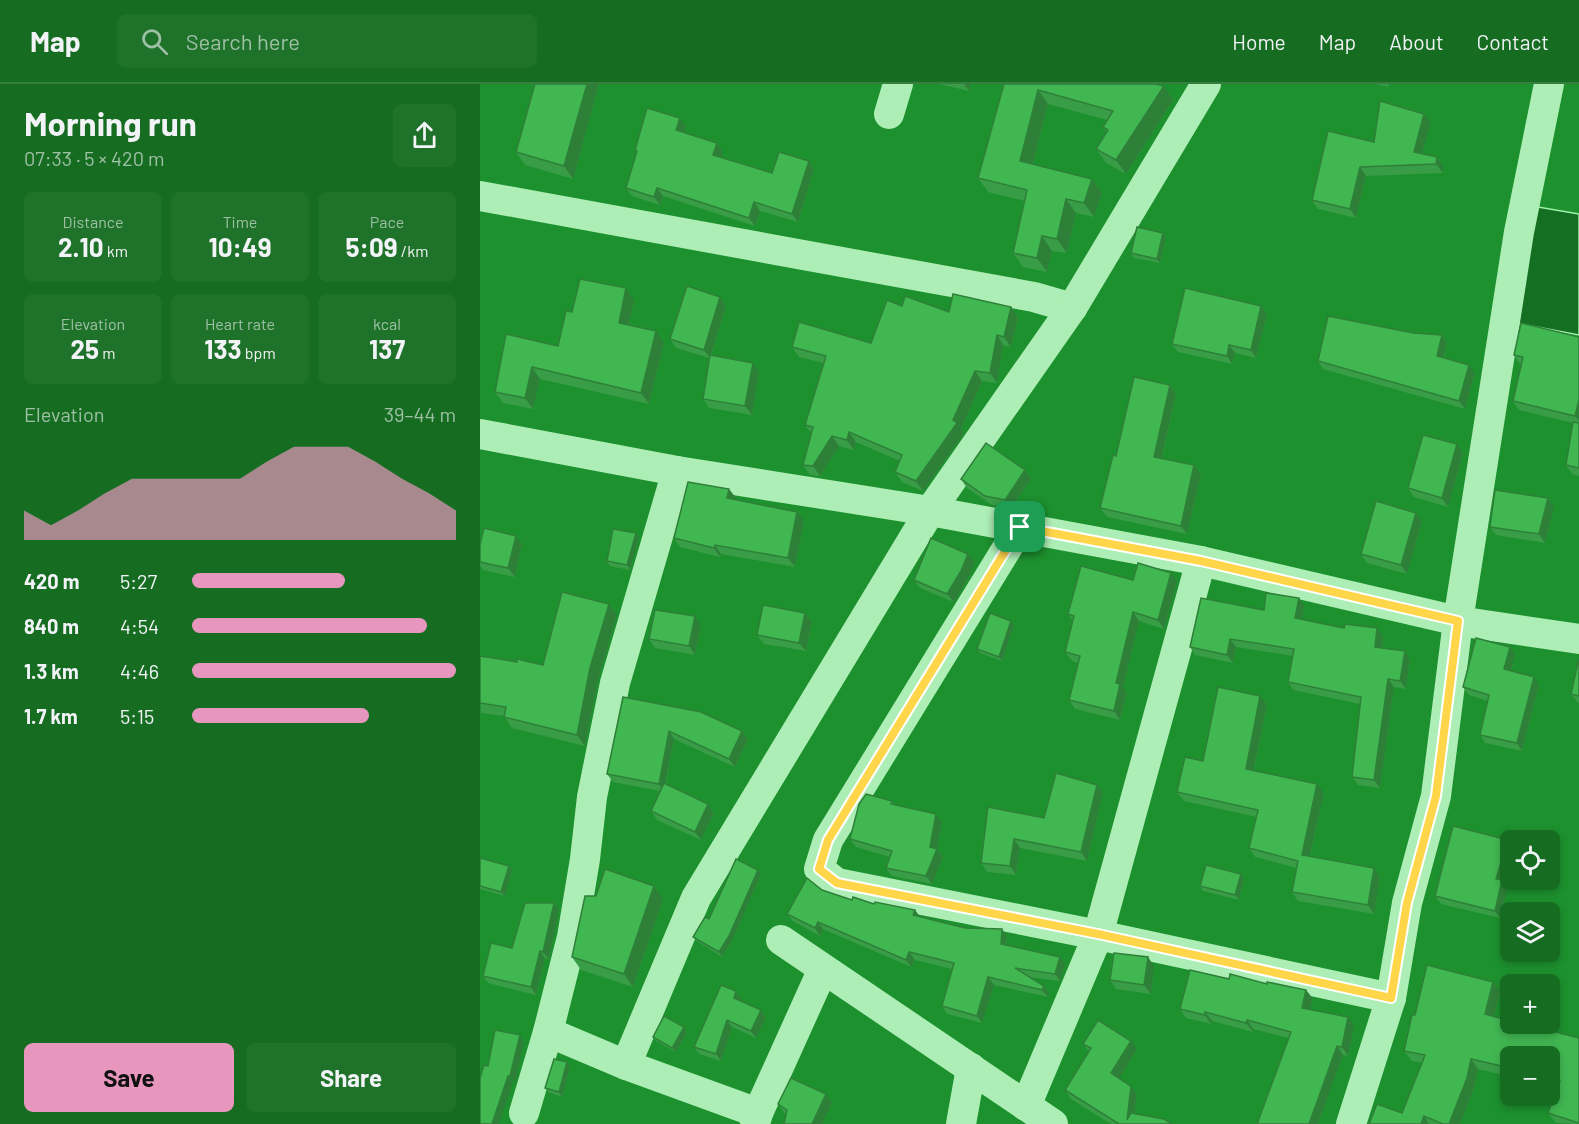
<!DOCTYPE html>
<meta charset="utf-8">
<style>
body{margin:0;font-family:Barlow,sans-serif;background:#1f722a;color:#f1f3f6;height:100vh;display:flex;flex-direction:column;font-size:22px;white-space:nowrap}
*{box-sizing:border-box;margin:0}
p{font-size:20px;color:#9ec0a5}
.icon{flex:none;width:33px;height:33px;fill:none;stroke:currentColor;stroke-width:2;stroke-linecap:round;stroke-linejoin:round}
.map{position:relative;flex:1;overflow:hidden}
.sheet{display:flex;flex-direction:column;background:#166d22;width:480px}
.sheet>*{flex:none}
.controls{position:absolute;left:1020px;top:746px;display:grid;gap:12px}
.controls a{display:grid;place-items:center;width:60px;height:60px;border-radius:9px;background:#166d22;box-shadow:0 3px 9px #0003;font-size:30px}
.pin{position:absolute;display:grid;place-items:center;width:51px;height:51px;color:#fff;margin:-26px;border-radius:12px;box-shadow:0 3px 9px #0006}
.round{display:grid;place-items:center;flex:none;width:63px;height:63px;border-radius:9px;background:#1f722a}
.headline{display:flex;align-items:center;justify-content:space-between;height:102px;padding:0 24px}
h1{font-size:33px;font-weight:700;line-height:45px}
.stats{display:grid;grid-template-columns:repeat(3,1fr);gap:9px;height:102px;padding:6px 24px}
.stats div{display:grid;align-content:center;border-radius:9px;background:#1f722a;text-align:center}
.stats b{font-size:26px;font-weight:700}
.stats small{font-size:16px;font-weight:400}
.stats p{font-size:16px}
.chart{height:168px;padding:12px 24px}
.chart p{display:flex;justify-content:space-between}
.chart svg{width:100%;height:108px;margin-top:6px;fill:#e797bd;opacity:.7}
.cta{display:flex;gap:12px;margin-top:auto;padding:12px 24px}
.cta a{flex:1;height:69px;border-radius:9px;background:#e797bd;color:#111;font-size:24px;font-weight:700;line-height:69px;text-align:center}
.cta a+a{background:#1f722a;color:#f1f3f6}
ul{padding:0 24px;list-style:none;font-size:20px}
li{display:grid;grid-template-columns:96px 72px 1fr;align-items:center;height:45px}
li i{height:15px;border-radius:8px;background:#e797bd}
header{display:flex;align-items:center;gap:36px;box-sizing:border-box;height:84px;padding:0 30px;background:#166d22;border-bottom:2px solid #358040}
header strong{font-size:28px}
nav{display:flex;gap:33px;margin-inline-start:auto;font-size:21px}
.search{width:420px;height:54px;background:#1f722a;display:flex;align-items:center;gap:15px;box-sizing:border-box;padding:0 21px;border-radius:9px;color:#9ec0a5;font-size:22px}
main{display:flex;flex:1;min-height:0}
.map>svg:first-child{display:block}
.water{fill:#146f22;stroke:#a0f0aa;stroke-width:1.5}
.lines{fill:none;stroke-linecap:round;stroke-linejoin:round}
.street{stroke:#adeeb6;stroke-width:30}
.wall{fill:#389d46}
.shaded-wall{fill:#2e8039}
.building{fill:#41b751;stroke:#2e8039;stroke-width:1.5}
.route-casing{stroke:#fff;stroke-width:12}
.route{stroke:#ffd54a;stroke-width:8}
</style>
<header>
<strong>Map</strong>
<div class="search"><svg class="icon" aria-label="search" viewBox="0 0 24 24"><circle cx="10" cy="10" r="6"/><path d="M15 15l6 6"/></svg>Search here</div>
<nav><a>Home</a><a>Map</a><a>About</a><a>Contact</a></nav>
</header>
<main>
<section class="sheet">
<div class="headline"><div><h1>Morning run</h1><p>07:33 · 5 × 420 m</p></div><a class="round"><svg class="icon" aria-label="share" viewBox="0 0 24 24"><path d="M12 15V3M7 8l5-5 5 5M5 13v7h14v-7"/></svg></a></div>
<div class="stats">
<div><p>Distance</p><b>2.10<small> km</small></b></div>
<div><p>Time</p><b>10:49</b></div>
<div><p>Pace</p><b>5:09<small> /km</small></b></div>
</div>
<div class="stats">
<div><p>Elevation</p><b>25<small> m</small></b></div>
<div><p>Heart rate</p><b>133<small> bpm</small></b></div>
<div><p>kcal</p><b>137</b></div>
</div>
<div class="chart"><p><span>Elevation</span>39–44 m</p>
<svg viewBox="0 0 160 44" preserveAspectRatio="none"><path d="M0 44V32L10 38L20 32L30 25L40 19L50 19L60 19L70 19L80 19L90 12L100 6L110 6L120 6L130 12L140 19L150 25L160 32V44z"/></svg>
</div>
<ul>
<li><b>420 m</b>5:27<i style="width:58%"></i></li>
<li><b>840 m</b>4:54<i style="width:89%"></i></li>
<li><b>1.3 km</b>4:46<i style="width:100%"></i></li>
<li><b>1.7 km</b>5:15<i style="width:67%"></i></li>
</ul>
<div class="cta"><a>Save</a><a>Share</a></div>
</section>
<div class="map">
<svg width="1099" height="1040" viewBox="0 0 1099 1040">
<rect width="100%" height="100%" fill="#1d912e"/>
<polygon class="water" points="1052,122 1099,130 1099,251 1036,239"/>
<g class="lines">
<g class="street">
<polyline points="409,30 418,0"/>
<polyline points="0,112 554,213 592,224"/>
<polyline points="0,350 197,387 450,427 721,477 978,537 1099,555"/>
<polyline points="540,443 348,756 339,785 357,799 618,851 911,914"/>
<polyline points="301,856 573,1040"/>
<polyline points="68,948 92,853 105,775 112,713 135,599 197,387"/>
<polyline points="146,981 216,814 450,427 592,224 726,0"/>
<polyline points="546,1022 618,851 721,477"/>
<polyline points="44,1029 68,948 146,981 278,1029"/>
<polyline points="275,1040 278,1029 343,885"/>
<polyline points="481,1040 491,984"/>
<polyline points="871,1040 911,914 927,819 956,712 978,537 1039,148 1069,0"/>
</g>
</g>
<g class="wall">
<polygon points="55,0 119,0 93,95 45,81 36,68"/>
<polygon points="459,0 491,0 489,7"/>
<polygon points="524,0 693,16 646,90 626,79 616,65 626,48 623,43 627,36 568,20 553,80 612,95 622,109 614,133 596,129 587,169 572,167 567,188 543,183 533,169 545,117 508,108 498,94"/>
<polygon points="896,0 909,0 908,3"/>
<polygon points="951,38 942,70 957,73 963,82 963,89 886,92 876,134 838,125 832,116 894,58"/>
<polygon points="206,42 204,48 237,59 243,68 241,73 292,89 329,77 334,85 318,138 280,127 275,142 183,112 180,121 152,112 146,104 157,69 155,66"/>
<polygon points="683,149 686,153 680,179 654,174 651,169"/>
<polygon points="240,213 246,222 231,272 273,279 279,288 272,331 229,324 223,315 229,274 196,264 190,255"/>
<polygon points="154,216 149,241 184,259 169,320 60,295 53,325 23,319 15,308 78,262 92,228"/>
<polygon points="422,222 469,228 531,223 538,233 531,263 523,261 517,299 502,297 481,345 484,349 443,407 422,398 415,388 420,377 376,358 374,366 359,362 340,392 330,391 323,381 332,350 325,341 343,279 319,273 312,263 391,259"/>
<polygon points="781,222 787,230 776,274 755,269 752,280 698,268 692,260"/>
<polygon points="933,249 962,251 967,259 964,274 995,289 985,325 843,285 838,277"/>
<polygon points="1099,253 1099,392 1092,390 1086,381 1093,339 1039,326 1033,317 1041,280 1040,280 1034,271"/>
<polygon points="690,301 696,310 682,374 714,381 721,390 707,450 627,433 620,424 636,372"/>
<polygon points="977,360 983,369 968,423 934,413 928,404"/>
<polygon points="545,386 551,395 531,424 512,421 487,404 481,395"/>
<polygon points="256,414 255,416 324,436 315,483 241,470 240,473 200,463 194,454"/>
<polygon points="1074,423 1065,459 1016,451 1010,443"/>
<polygon points="942,437 927,490 887,479 881,470"/>
<polygon points="159,454 150,486 130,482 127,477"/>
<polygon points="42,460 35,493 3,486 0,482 0,461"/>
<polygon points="495,478 487,496 474,518 440,504 434,496"/>
<polygon points="653,496 697,498 684,545 659,537 643,604 647,609 640,636 595,625 589,616 598,579 592,577 585,568 593,537 588,530"/>
<polygon points="129,520 137,531 118,596 105,662 32,644 24,632 1,629 0,572 63,581"/>
<polygon points="824,522 822,535 864,544 897,544 903,552 902,564 925,567 930,576 926,605 914,603 900,704 878,701 872,693 880,620 813,606 808,598 813,572 756,563 753,579 715,571 710,563 784,526"/>
<polygon points="325,529 332,538 326,567 284,560 277,551"/>
<polygon points="215,532 221,541 215,571 175,564 169,555"/>
<polygon points="531,537 534,542 522,577 500,569 497,565"/>
<polygon points="1035,571 1031,587 1059,601 1042,667 1005,659 1000,651 1008,617 989,611 983,603"/>
<polygon points="1099,574 1099,619 1098,619 1091,610"/>
<polygon points="143,613 262,647 268,655 255,683 194,655 186,700 228,720 234,729 221,756 177,736 171,727 180,707 133,698 127,690"/>
<polygon points="787,621 774,686 844,709 830,773 894,784 900,793 894,830 818,817 812,808 817,784 775,773 769,764 777,733 704,717 697,708 723,677"/>
<polygon points="617,701 623,709 607,777 540,764 536,791 507,788 501,779 564,734"/>
<polygon points="412,717 415,721 456,730 462,738 457,765 463,774 452,800 412,792 406,784 410,773 376,763 370,755"/>
<polygon points="1030,759 1030,772 1023,797 1028,804 1020,834 961,820 955,812"/>
<polygon points="0,774 29,782 32,786 25,812 0,805"/>
<polygon points="278,786 281,790 252,857 242,873 217,857 213,853"/>
<polygon points="764,795 759,816 723,807 720,802"/>
<polygon points="116,812 183,815 153,903 101,886 92,873"/>
<polygon points="372,816 394,820 435,826 439,832 485,844 527,852 527,861 580,873 585,880 580,897 548,893 564,902 569,910 568,913 514,901 502,939 467,930 462,922 472,885 435,876 431,883 343,845 340,852 313,837 307,830"/>
<polygon points="79,826 69,875 65,874 56,911 8,899 3,892 32,864"/>
<polygon points="674,882 671,910 636,905 630,896"/>
<polygon points="749,895 826,906 833,915 830,926 874,942 868,972 863,971 838,1040 777,1040 809,954 773,945 773,948 732,937 731,940 706,934 700,925"/>
<polygon points="1013,898 1020,908 1014,933 1099,954 1099,1040 1076,1039 1068,1029 1077,1004 1070,1002 1070,972 1030,972 1030,993 998,985 994,1004 980,1040 889,1040 922,1029 942,979 932,977 924,967 935,931"/>
<polygon points="261,915 260,917 281,926 286,934 276,954 252,943 241,977 219,970 214,963"/>
<polygon points="204,943 207,948 196,968 176,957 173,953"/>
<polygon points="603,960 657,965 639,994 657,1010 654,1029 692,1040 631,1040 591,1015 585,1006 609,968"/>
<polygon points="87,978 90,983 82,1013 68,1008 65,1004"/>
<polygon points="346,1010 352,1019 342,1040 304,1040 306,1030 304,1029 298,1020"/>
</g>
<g class="shaded-wall">
<polygon points="107,0 119,0 93,95 84,82"/>
<polygon points="484,0 491,0 489,7"/>
<polygon points="684,2 693,16 646,90 636,76"/>
<polygon points="558,6 568,20 550,91 540,77"/>
<polygon points="944,30 951,38 940,77 934,68"/>
<polygon points="200,34 206,42 202,54 196,46"/>
<polygon points="237,59 243,68 239,79 233,71"/>
<polygon points="957,73 963,82 963,89 956,80"/>
<polygon points="329,77 334,85 318,138 312,130"/>
<polygon points="880,83 886,92 876,134 870,125"/>
<polygon points="612,95 622,109 614,133 604,119"/>
<polygon points="177,104 183,112 180,121 174,113"/>
<polygon points="586,115 596,129 587,169 577,155"/>
<polygon points="274,118 280,127 275,142 269,134"/>
<polygon points="683,149 686,153 680,179 677,175"/>
<polygon points="562,152 572,167 567,188 557,174"/>
<polygon points="146,204 154,216 147,250 139,239"/>
<polygon points="240,213 246,222 230,274 224,266"/>
<polygon points="781,222 787,230 776,274 771,266"/>
<polygon points="531,223 538,233 531,263 524,253"/>
<polygon points="176,247 184,259 169,320 161,309"/>
<polygon points="517,251 523,261 517,299 510,289"/>
<polygon points="962,251 967,259 962,280 957,272"/>
<polygon points="749,261 755,269 752,280 747,272"/>
<polygon points="273,279 279,288 272,331 265,322"/>
<polygon points="989,281 995,289 985,325 979,317"/>
<polygon points="52,283 60,295 53,325 45,314"/>
<polygon points="495,287 502,297 481,345 484,349 443,407 436,397 473,336"/>
<polygon points="690,301 696,310 680,381 674,373"/>
<polygon points="1099,316 1099,337 1095,332"/>
<polygon points="369,348 376,358 374,366 367,356"/>
<polygon points="352,352 359,362 340,392 333,382"/>
<polygon points="977,360 983,369 968,423 962,414"/>
<polygon points="714,381 721,390 707,450 701,442"/>
<polygon points="545,386 551,395 531,424 525,416"/>
<polygon points="249,405 256,414 253,423 247,414"/>
<polygon points="1068,414 1074,423 1065,459 1059,450"/>
<polygon points="317,428 324,436 315,483 308,474"/>
<polygon points="936,429 942,437 927,490 921,481"/>
<polygon points="156,449 159,454 150,486 147,481"/>
<polygon points="36,452 42,460 35,493 28,484"/>
<polygon points="235,461 241,470 240,473 234,464"/>
<polygon points="488,470 495,478 487,496 474,518 467,510"/>
<polygon points="691,489 697,498 684,545 678,536"/>
<polygon points="819,514 824,522 821,542 815,534"/>
<polygon points="129,520 137,531 118,596 105,662 97,651 110,584"/>
<polygon points="653,528 659,537 643,604 647,609 640,636 634,627 636,599"/>
<polygon points="325,529 332,538 326,567 319,559"/>
<polygon points="215,532 221,541 215,571 209,562"/>
<polygon points="531,537 534,542 522,577 519,573"/>
<polygon points="897,544 903,552 901,571 895,563"/>
<polygon points="750,555 756,563 753,579 747,571"/>
<polygon points="1030,563 1035,571 1029,593 1024,585"/>
<polygon points="925,567 930,576 926,605 920,597"/>
<polygon points="1054,593 1059,601 1042,667 1037,659"/>
<polygon points="908,595 914,603 900,704 894,696"/>
<polygon points="780,612 787,621 772,694 766,685"/>
<polygon points="189,647 194,655 184,707 179,700"/>
<polygon points="262,647 268,655 255,683 249,675"/>
<polygon points="837,700 844,709 828,780 822,771"/>
<polygon points="617,701 623,709 607,777 601,768"/>
<polygon points="228,720 234,729 221,756 215,748"/>
<polygon points="456,730 462,738 457,765 463,774 452,800 446,792 450,763"/>
<polygon points="534,755 540,764 536,791 530,782"/>
<polygon points="1028,756 1030,759 1030,772 1023,797 1028,804 1020,834 1015,827 1016,795"/>
<polygon points="29,782 32,786 25,812 21,808"/>
<polygon points="894,784 900,793 894,830 888,821"/>
<polygon points="278,786 281,790 252,857 242,873 239,868"/>
<polygon points="761,790 764,795 759,816 755,811"/>
<polygon points="174,802 183,815 153,903 144,890"/>
<polygon points="74,819 79,826 69,875 63,868"/>
<polygon points="435,826 440,833 433,831"/>
<polygon points="338,838 343,845 340,852 335,844"/>
<polygon points="522,845 527,852 526,867 521,860"/>
<polygon points="60,867 65,874 56,911 51,903"/>
<polygon points="429,868 435,876 431,883 426,876"/>
<polygon points="580,873 585,880 580,897 575,890"/>
<polygon points="668,873 674,882 671,910 664,901"/>
<polygon points="508,893 514,901 502,939 497,932"/>
<polygon points="1013,898 1020,908 1012,940 1005,930"/>
<polygon points="564,902 569,910 568,913 562,906"/>
<polygon points="826,906 833,915 828,933 822,924"/>
<polygon points="256,907 261,915 259,921 254,914"/>
<polygon points="281,926 286,934 276,954 271,947"/>
<polygon points="725,928 732,937 731,940 725,931"/>
<polygon points="868,933 874,942 868,972 862,963"/>
<polygon points="247,936 252,943 241,977 236,970"/>
<polygon points="767,936 773,945 773,948 766,939"/>
<polygon points="204,943 207,948 196,968 192,964"/>
<polygon points="40,951 44,958 35,999 30,992"/>
<polygon points="651,957 657,965 637,998 631,989"/>
<polygon points="857,962 863,971 838,1040 829,1040"/>
<polygon points="991,975 998,985 994,1004 980,1040 969,1040"/>
<polygon points="87,978 90,983 82,1013 79,1008"/>
<polygon points="28,992 33,998 19,1040 12,1040"/>
<polygon points="651,1002 657,1010 653,1040 647,1036"/>
<polygon points="346,1010 352,1019 342,1040 332,1040"/>
<polygon points="944,1032 949,1040 941,1040"/>
</g>
<g class="building">
<polygon points="55,0 107,0 84,82 36,68"/>
<polygon points="524,0 675,0 684,2 636,76 616,65 628,46 623,43 633,27 558,6 540,77 612,95 604,119 586,115 577,155 562,152 557,174 533,169 547,106 498,94"/>
<polygon points="900,17 944,30 934,68 957,73 956,80 880,83 870,125 832,116 848,47 894,58"/>
<polygon points="167,24 200,34 196,46 237,59 233,71 292,89 299,68 329,77 312,130 274,118 269,134 177,104 174,113 146,104 157,67 155,66"/>
<polygon points="657,143 683,149 677,175 651,169"/>
<polygon points="100,195 146,204 139,239 176,247 161,309 52,283 45,314 15,308 26,250 78,262 86,227 92,228"/>
<polygon points="207,202 240,213 224,266 190,255"/>
<polygon points="705,204 781,222 771,266 749,261 747,272 692,260"/>
<polygon points="473,210 531,223 524,253 517,251 510,289 495,287 473,336 477,339 436,397 415,388 422,371 369,348 367,356 352,352 333,382 323,381 333,343 325,341 346,272 312,263 319,238 391,259 407,216 422,222 425,212 469,228"/>
<polygon points="848,232 933,249 962,251 957,272 989,281 979,317 838,277"/>
<polygon points="1041,239 1099,253 1099,316 1095,332 1033,317 1043,273 1034,271"/>
<polygon points="230,271 273,279 265,322 223,315"/>
<polygon points="654,293 690,301 674,373 714,381 701,442 620,424 633,371 636,372"/>
<polygon points="1093,338 1099,339 1099,384 1086,381"/>
<polygon points="943,351 977,360 962,414 928,404"/>
<polygon points="506,359 545,386 525,416 505,412 481,395"/>
<polygon points="208,398 249,405 247,414 317,428 308,474 235,461 234,464 194,454"/>
<polygon points="1015,406 1068,414 1059,450 1010,443"/>
<polygon points="896,417 936,429 921,481 881,470"/>
<polygon points="4,444 36,452 28,484 0,478 0,461"/>
<polygon points="133,445 156,449 147,481 127,477"/>
<polygon points="451,454 488,470 481,487 467,510 434,496"/>
<polygon points="658,479 691,489 678,536 653,528 636,599 640,600 634,627 589,616 600,572 585,568 594,532 588,530 601,482 653,496"/>
<polygon points="82,508 129,520 110,584 97,651 24,633 26,623 0,619 0,572 37,578 37,575 63,581"/>
<polygon points="786,509 819,514 815,534 864,544 865,540 897,544 895,563 925,567 920,597 908,595 894,696 872,693 881,613 808,598 814,565 750,555 747,571 710,563 721,514 784,526"/>
<polygon points="283,521 325,529 319,559 277,551"/>
<polygon points="175,526 215,532 209,562 169,555"/>
<polygon points="510,529 531,537 519,573 497,565"/>
<polygon points="996,554 1030,563 1024,585 1054,593 1037,659 1000,651 1009,611 983,603"/>
<polygon points="1099,574 1099,612 1091,610"/>
<polygon points="738,603 780,612 766,685 837,700 822,771 894,784 888,821 812,808 818,777 769,764 778,726 697,708 705,673 723,677"/>
<polygon points="143,613 221,628 262,647 249,675 189,647 179,700 127,690"/>
<polygon points="576,689 617,701 601,768 534,755 530,782 501,779 508,723 564,734"/>
<polygon points="184,699 228,720 215,748 171,727"/>
<polygon points="386,710 412,717 411,720 456,730 450,763 457,765 446,792 406,784 412,767 370,755 379,720"/>
<polygon points="973,742 1028,756 1016,795 1022,796 1015,827 955,812"/>
<polygon points="0,774 29,782 21,808 0,802"/>
<polygon points="256,775 278,786 249,852 239,868 213,853 225,833 229,835"/>
<polygon points="726,781 761,790 755,811 720,802"/>
<polygon points="125,785 174,802 144,890 92,873 105,812 116,812"/>
<polygon points="327,794 342,806 372,816 373,813 394,820 395,818 435,826 433,831 485,844 522,845 521,860 580,873 575,890 535,884 564,902 562,906 508,893 497,932 462,922 474,879 429,868 426,876 338,838 335,844 307,830"/>
<polygon points="45,819 74,819 63,868 60,867 51,903 3,892 11,859 32,864"/>
<polygon points="634,869 668,873 664,901 630,896"/>
<polygon points="947,881 1013,898 1005,930 1030,937 1030,939 1040,939 1099,954 1099,1039 1068,1029 1080,997 1070,994 1070,972 1030,972 1030,984 991,975 987,994 969,1040 963,1040 944,1032 941,1040 889,1040 897,1020 922,1029 945,971 924,967 932,931 935,931"/>
<polygon points="710,886 749,895 750,890 787,900 787,898 826,906 822,924 868,933 862,963 857,962 829,1040 777,1040 811,948 767,936 766,939 725,928 725,931 700,925"/>
<polygon points="241,901 256,907 254,914 281,926 271,947 247,936 236,970 214,963"/>
<polygon points="184,932 204,943 192,964 173,953"/>
<polygon points="618,936 651,957 631,989 651,1002 647,1036 651,1029 684,1035 692,1040 639,1040 585,1006 611,964 603,960"/>
<polygon points="15,946 40,951 30,992 28,992 12,1040 0,1040 0,994 4,981 8,982"/>
<polygon points="74,975 87,978 79,1008 65,1004"/>
<polygon points="311,994 346,1010 332,1040 304,1040 307,1026 298,1020"/>
</g>
<g class="lines">
<defs>
<polygon id="route" points="540,443 721,477 978,537 956,712 927,819 911,914 618,850 357,799 339,785 348,756"/>
</defs>
<use href="#route" class="route-casing"/>
<use href="#route" class="route"/>
</g>
</svg>
<div class="controls">
<a><svg class="icon" aria-label="locate" viewBox="0 0 24 24"><circle cx="12" cy="12" r="6"/><path d="M12 2v4M12 18v4M2 12h4M18 12h4"/></svg></a>
<a><svg class="icon" aria-label="layers" viewBox="0 0 24 24"><path d="M12 4l9 5-9 5-9-5zM3 14l9 5 9-5"/></svg></a>
<a>+</a>
<a>−</a>
</div>
<div class="pin" style="left:540px;top:443px;background:#1e9e55"><svg class="icon" aria-label="arrive" viewBox="0 0 24 24"><path d="M6 21V4h12l-3 4 3 4H6"/></svg></div>
</div>
</main>
